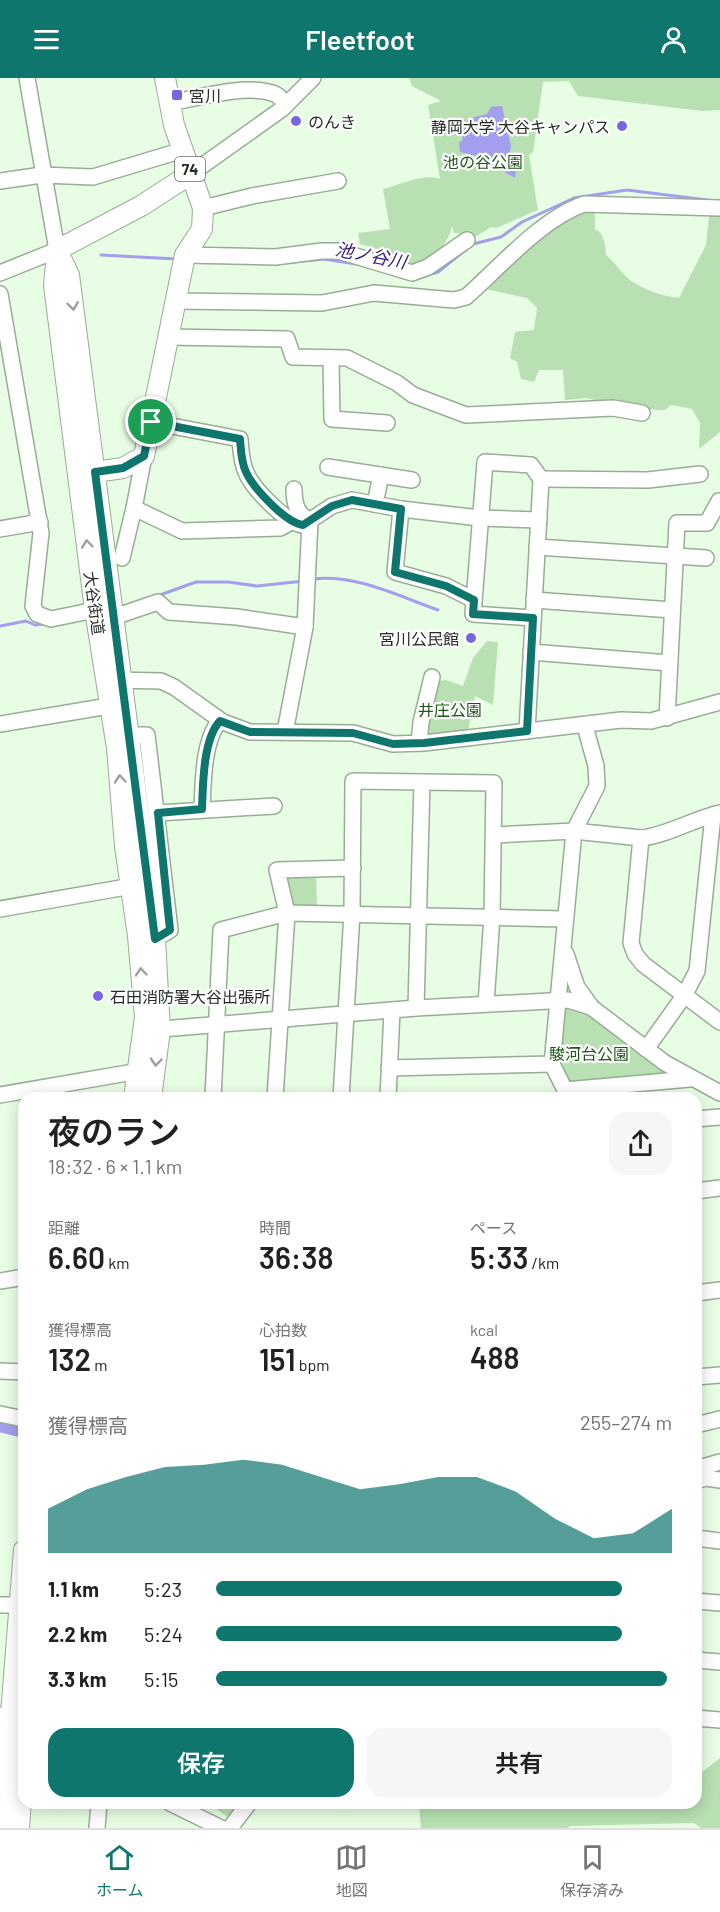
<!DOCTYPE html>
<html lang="ja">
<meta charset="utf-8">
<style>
body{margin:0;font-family:Barlow,"Noto Sans JP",sans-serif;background:#f6f6f6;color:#202124;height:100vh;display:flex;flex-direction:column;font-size:22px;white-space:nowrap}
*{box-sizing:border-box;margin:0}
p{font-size:20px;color:#757577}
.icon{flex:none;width:33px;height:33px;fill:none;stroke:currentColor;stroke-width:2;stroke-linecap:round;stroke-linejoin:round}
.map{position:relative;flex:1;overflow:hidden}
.panel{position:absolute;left:18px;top:1014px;width:684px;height:717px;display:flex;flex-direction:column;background:#fff;border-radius:18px;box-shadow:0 3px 15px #0003}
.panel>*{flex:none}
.pin{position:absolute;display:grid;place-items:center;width:51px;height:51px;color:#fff;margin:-26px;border:3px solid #fff;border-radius:50%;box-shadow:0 2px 6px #0007}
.round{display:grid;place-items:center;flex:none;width:63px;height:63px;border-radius:18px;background:#f6f6f6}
.head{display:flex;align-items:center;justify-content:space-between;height:102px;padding:0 30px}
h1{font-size:33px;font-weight:600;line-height:45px}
.metrics{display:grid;grid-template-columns:repeat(3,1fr);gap:9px;height:102px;padding:6px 30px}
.metrics div{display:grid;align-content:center}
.metrics b{font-size:30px;font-weight:600}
.metrics small{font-size:16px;font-weight:400}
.metrics p{font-size:16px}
.chart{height:168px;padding:12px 30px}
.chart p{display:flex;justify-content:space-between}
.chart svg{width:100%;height:108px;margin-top:6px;fill:#0f766e;opacity:.7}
.button{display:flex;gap:12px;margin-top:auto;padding:12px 30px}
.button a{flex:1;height:69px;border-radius:18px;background:#0f766e;color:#fff;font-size:24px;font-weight:600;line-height:69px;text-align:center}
.button a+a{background:#f6f6f6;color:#202124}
ul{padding:0 30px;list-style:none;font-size:20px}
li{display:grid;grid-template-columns:96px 72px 1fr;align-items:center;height:45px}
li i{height:15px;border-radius:8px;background:#0f766e}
header{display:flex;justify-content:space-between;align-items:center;height:78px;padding:0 30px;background:#0f766e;color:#fff;font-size:27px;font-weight:600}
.menu{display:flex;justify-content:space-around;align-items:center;height:84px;border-top:2px solid #e0e0e0;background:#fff;font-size:16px;color:#757577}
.menu a{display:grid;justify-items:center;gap:3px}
.menu .active{color:#0f766e}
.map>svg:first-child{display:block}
.green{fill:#b8e0b2}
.water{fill:#a39eee}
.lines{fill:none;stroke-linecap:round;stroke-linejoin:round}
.stream{stroke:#a39eee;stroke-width:3}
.river{stroke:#a39eee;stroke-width:20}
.minor-casing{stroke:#98ad95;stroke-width:18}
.major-casing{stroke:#98ad95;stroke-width:22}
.minor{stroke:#fff;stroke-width:15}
.major{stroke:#fff;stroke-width:20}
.oneway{stroke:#9da19c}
.route-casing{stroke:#fff;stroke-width:12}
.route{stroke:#0f766e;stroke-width:8}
.poi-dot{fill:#7766e1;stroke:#fff;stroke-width:2}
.labels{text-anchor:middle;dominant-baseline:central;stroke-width:4.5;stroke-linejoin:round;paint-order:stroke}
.shield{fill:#fff;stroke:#666d66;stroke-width:1.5}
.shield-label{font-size:15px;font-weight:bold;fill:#252e24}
.poi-label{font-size:16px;fill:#252e24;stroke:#fff;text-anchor:start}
.park-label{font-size:16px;fill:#1d5816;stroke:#fff}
.street-label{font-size:16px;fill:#252e24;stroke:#fff}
.water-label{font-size:18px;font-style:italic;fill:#35207a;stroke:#fff}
</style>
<header><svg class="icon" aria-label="menu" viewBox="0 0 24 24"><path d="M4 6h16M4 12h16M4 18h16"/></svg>Fleetfoot<svg class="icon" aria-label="person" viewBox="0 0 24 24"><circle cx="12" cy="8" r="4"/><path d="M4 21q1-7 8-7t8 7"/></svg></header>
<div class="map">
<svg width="720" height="1750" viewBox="0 0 720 1750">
<rect width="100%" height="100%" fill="#e7fee4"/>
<g class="green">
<path d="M409 0H720V32L702 33 578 18 569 3 543 4 533 74 529 77 538 132 496 150 491 149 469 163 465 156 454 155 452 148C448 166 431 189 409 187 403 187 396 184 390 182L384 173 360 166 358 155 390 151 383 111C400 107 425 95 440 101L428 27 441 23 412 8Z"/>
<path d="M592 130 595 133V151C605 156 605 167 606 177 616 185 623 198 633 204 647 213 663 218 679 220L706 167 709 139 715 132H720V354L699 371 700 345 692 331 671 327 665 332H658L611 326 587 320 565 322 563 292H539L534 304 521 301 517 284 510 280 515 254 534 252 537 230 527 220 485 211C517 180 549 146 592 130Z"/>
<polygon points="487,563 498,564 493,627 475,618 468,653 429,659 426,655 436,603 446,602 463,608 473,580"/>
<polygon points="316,793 317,833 292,833 285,794"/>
<polygon points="565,926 588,935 667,995 663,1000 569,1009 556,986"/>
<polygon points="720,1680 720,1750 701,1750 694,1745 570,1748 568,1750 421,1750 419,1727 406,1725 696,1725 696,1699"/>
<polygon points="207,1725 241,1725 231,1741"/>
</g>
<polygon class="water" points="502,28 511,68 508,83 516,94 515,100 474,77 460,74 459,65 463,61 459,47 471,40 487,36 491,29"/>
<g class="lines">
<g class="stream">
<polyline points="101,177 177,181"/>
<polyline points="283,185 324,181 356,186"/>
<polyline points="418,200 438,194 473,166 501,159 522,144 574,120 627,112 715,123"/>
<path d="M313 501C356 496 398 518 438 532"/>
<polyline points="157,518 196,504 228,504 257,508 304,503"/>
<polyline points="0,548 26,543 35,547 44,546"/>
</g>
<polyline class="river" points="0,1344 24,1350"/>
<defs>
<g id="minor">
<path d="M170 25C197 20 245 6 272 15 278 16 282 22 287 26"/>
<polyline points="192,95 282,31 313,0"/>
<polyline points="0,103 42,97 93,99 183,72"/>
<polyline points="203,130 252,118 338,103"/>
<polyline points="185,177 275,179 322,173 339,173 412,195 428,189 467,162"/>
<polyline points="0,195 57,172 27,0"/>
<polyline points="0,216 41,455 33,528 37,536 51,541 95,532"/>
<path d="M174 223 322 225 374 215 454 222 466 219C500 189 541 141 584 126L720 130"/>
<polyline points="167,259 287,261 293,279 347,280 397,305 413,317 466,337 613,330 642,335"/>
<polyline points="331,280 332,341 387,345"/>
<path d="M151 344 240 361C241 372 241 384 246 394 252 410 286 445 303 447L332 428 352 422 401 431 480 440 539 442"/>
<polyline points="144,378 134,430 182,453 280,450 293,443"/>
<polyline points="328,389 412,402"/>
<polyline points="541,401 648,402 700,396"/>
<polyline points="375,426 381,397"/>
<polyline points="401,431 395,494 446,508 474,522"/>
<polyline points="0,451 40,444"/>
<polyline points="537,469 706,480"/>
<polyline points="122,480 134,430"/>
<polyline points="534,522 672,532"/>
<polyline points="114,539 158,524 169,534 237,539 305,549"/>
<polyline points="531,574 669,585"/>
<polyline points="113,602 161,603 174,609 223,644 250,654 353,655 393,666 424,665 621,642 651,643 720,624"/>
<polyline points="667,640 677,445 707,445 719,423"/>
<polyline points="0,646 109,628"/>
<polyline points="527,653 541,401 531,387 485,384 473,536 533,540"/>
<path d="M285 654 305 549 310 443C297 436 294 426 294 411"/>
<polyline points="129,657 147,657 170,852 155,861"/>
<polyline points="419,665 421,644 432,599"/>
<path d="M202 731C203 706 203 661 220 643"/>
<polyline points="158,735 274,728"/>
<path d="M494 757 574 753 641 760C668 757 693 741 720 735"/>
<polyline points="641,760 631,865 635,876 643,886 720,944"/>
<polyline points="0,831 132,808"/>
<polyline points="566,876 577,909 590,927"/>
<polyline points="416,930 422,704"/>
<polyline points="150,952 416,930 568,922 591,929 665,985 720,1015"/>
<polyline points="646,971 684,918 697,893 713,737"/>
<polyline points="389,990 552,986"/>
<polyline points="565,1012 690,1001"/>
<polyline points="0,1017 139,993"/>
<polyline points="213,1020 221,852 287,835 564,841"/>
<polyline points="275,1020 287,835 277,792 353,790"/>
<polyline points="341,1020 352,835 353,703 494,705 492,838 486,926"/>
<polyline points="388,1020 392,933"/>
<polyline points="569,1020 552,986 574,753 597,708 596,688 585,648"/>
<polyline points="696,1041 720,1039"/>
<polyline points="696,1113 720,1110"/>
<polyline points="0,1203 24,1199"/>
<polyline points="696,1215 720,1212"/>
<polyline points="0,1293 24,1294"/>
<polyline points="696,1299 720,1297"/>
<polyline points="0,1336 24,1341"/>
<polyline points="696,1347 720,1341"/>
<polyline points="696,1391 720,1384"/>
<polyline points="696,1403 706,1400 720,1402"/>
<polyline points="696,1460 720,1463"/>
<polyline points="696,1523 720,1525"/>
<polyline points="0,1527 18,1527"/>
<polyline points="696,1582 720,1584"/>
<polyline points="0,1637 24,1648"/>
<polyline points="696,1640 720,1642"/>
<polyline points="170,1725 221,1750"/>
<polyline points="97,1750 99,1725"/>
<polyline points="230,1750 249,1725"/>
</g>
<g id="major">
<polyline points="57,172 69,197 155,861 160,952 151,1020"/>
<polyline points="57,172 141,128 192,95"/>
<polyline points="57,175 54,207 95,532 117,670 125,768 138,858 145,939 134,1020"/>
<polyline points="95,394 123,390 144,378 185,177 202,151 203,130 174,47 165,0"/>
<polyline points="2,1750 24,1472"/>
<polyline points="19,1750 24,1680"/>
</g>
</defs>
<use href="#minor" class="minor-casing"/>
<use href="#major" class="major-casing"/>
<use href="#minor" class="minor"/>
<use href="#major" class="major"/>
</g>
<defs><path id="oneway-chevron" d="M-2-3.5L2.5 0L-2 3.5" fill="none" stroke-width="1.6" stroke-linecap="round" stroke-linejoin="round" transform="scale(1.5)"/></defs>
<g class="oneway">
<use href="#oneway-chevron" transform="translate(73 228) rotate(82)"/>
<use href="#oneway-chevron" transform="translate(87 466) rotate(-97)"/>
<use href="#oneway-chevron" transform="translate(120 701) rotate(-95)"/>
<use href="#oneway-chevron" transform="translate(141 894) rotate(-95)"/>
<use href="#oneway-chevron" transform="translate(156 984) rotate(95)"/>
</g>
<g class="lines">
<defs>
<path id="route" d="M151 344 240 361C241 372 241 384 246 394 253 410 286 445 303 447L332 428 352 422 401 431 395 494 446 508 474 522 473 536 533 540 527 653 424 665 393 666 353 655 250 654 220 643C203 661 203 706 202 731L158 735 170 852 155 861 95 394 123 390 144 378Z"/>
</defs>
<use href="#route" class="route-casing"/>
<use href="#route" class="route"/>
</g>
<g class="poi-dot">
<rect x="171" y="11" width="12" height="12" rx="3"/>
<circle cx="296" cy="43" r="6"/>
<circle cx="622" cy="48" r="6"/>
<circle cx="471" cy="560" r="6"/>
<circle cx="98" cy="918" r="6"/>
</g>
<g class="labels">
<rect class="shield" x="175" y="79" width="30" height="24" rx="4.5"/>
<g class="shield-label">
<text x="190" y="91">74</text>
</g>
<g class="poi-label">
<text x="189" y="17">宮川</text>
<text x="308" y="43">のんき</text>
<text x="610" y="48" text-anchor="end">静岡大学 大谷キャンパス</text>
<text x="459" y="560" text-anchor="end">宮川公民館</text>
<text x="110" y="918">石田消防署大谷出張所</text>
</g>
<g class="park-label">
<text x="483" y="83">池の谷公園</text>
<text x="450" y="631">井庄公園</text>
<text x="589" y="975">駿河台公園</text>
</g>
<g class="street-label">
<text transform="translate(95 525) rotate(82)">大谷街道</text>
</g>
<g class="water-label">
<text transform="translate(371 177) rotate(11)">池ノ谷川</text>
</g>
</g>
</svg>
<div class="pin" style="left:151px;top:344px;background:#1e9e55"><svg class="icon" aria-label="arrive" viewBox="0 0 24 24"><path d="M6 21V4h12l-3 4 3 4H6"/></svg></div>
<section class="panel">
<div class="head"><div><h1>夜のラン</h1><p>18:32 · 6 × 1.1 km</p></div><a class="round"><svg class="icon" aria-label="share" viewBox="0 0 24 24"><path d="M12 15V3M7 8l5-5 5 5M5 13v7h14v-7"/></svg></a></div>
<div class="metrics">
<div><p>距離</p><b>6.60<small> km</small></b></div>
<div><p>時間</p><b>36:38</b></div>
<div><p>ペース</p><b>5:33<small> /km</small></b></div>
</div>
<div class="metrics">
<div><p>獲得標高</p><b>132<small> m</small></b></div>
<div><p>心拍数</p><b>151<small> bpm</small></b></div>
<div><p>kcal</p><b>488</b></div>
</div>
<div class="chart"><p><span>獲得標高</span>255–274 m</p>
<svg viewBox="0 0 160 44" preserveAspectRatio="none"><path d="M0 44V26L10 18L20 13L30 9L40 8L50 6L60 8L70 13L80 18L90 16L100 13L110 13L120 19L130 30L140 38L150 36L160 26V44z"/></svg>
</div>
<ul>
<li><b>1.1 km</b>5:23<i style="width:89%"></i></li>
<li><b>2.2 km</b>5:24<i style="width:89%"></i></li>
<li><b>3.3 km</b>5:15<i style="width:99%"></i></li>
</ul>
<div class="button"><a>保存</a><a>共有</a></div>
</section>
</div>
<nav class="menu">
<a class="active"><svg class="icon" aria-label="home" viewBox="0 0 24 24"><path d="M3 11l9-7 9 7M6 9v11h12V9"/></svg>ホーム</a>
<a><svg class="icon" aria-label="map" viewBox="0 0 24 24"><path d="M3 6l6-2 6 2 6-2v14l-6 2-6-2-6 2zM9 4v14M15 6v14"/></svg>地図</a>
<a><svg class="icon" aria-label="saved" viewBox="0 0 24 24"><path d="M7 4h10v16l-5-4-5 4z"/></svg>保存済み</a>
</nav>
